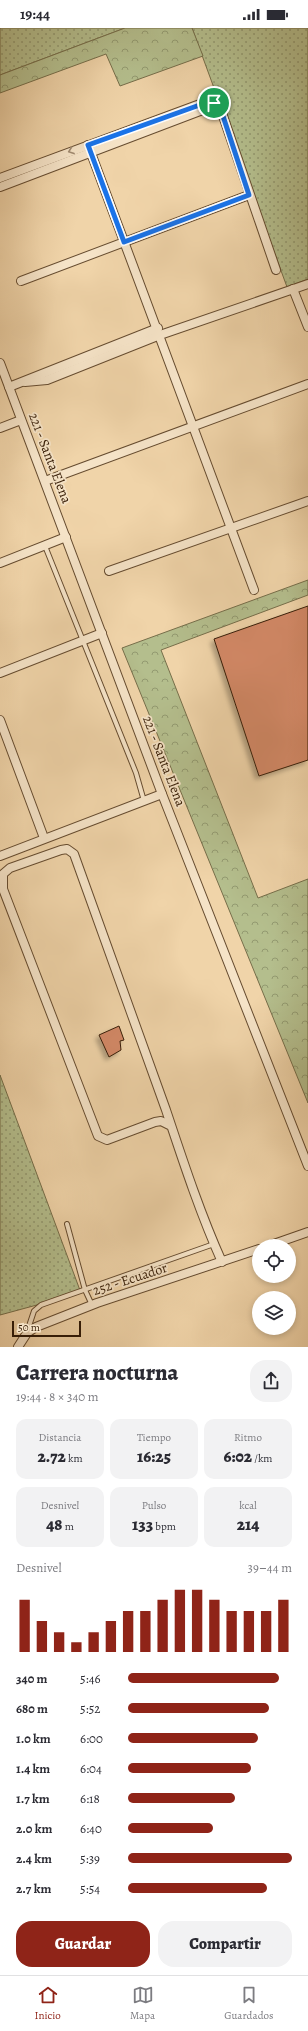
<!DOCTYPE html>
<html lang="es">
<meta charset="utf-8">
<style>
body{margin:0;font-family:Alegreya,serif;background:#f2f2f3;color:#2b2b33;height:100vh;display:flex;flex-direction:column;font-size:15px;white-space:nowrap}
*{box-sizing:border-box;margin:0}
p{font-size:13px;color:#7c7c81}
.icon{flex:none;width:22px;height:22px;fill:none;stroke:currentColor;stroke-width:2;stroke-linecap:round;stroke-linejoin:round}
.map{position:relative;height:1319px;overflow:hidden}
.sheet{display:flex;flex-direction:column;background:#fff;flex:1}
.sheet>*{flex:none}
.buttons{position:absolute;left:252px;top:1211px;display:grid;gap:8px}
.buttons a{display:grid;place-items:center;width:44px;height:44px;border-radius:50%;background:#fff;box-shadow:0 2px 6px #0003;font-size:20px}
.scale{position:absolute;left:12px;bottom:10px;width:69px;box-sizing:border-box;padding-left:4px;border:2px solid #381e07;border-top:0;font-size:11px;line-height:14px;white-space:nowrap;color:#381e07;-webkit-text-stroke:3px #f5e3c7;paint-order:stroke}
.pin{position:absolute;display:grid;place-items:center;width:34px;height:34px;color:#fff;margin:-17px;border:2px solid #fff;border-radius:50%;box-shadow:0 1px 4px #0007}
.round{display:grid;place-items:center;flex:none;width:42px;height:42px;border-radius:16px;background:#f2f2f3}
.head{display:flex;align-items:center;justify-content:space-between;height:68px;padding:0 16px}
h1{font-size:22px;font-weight:800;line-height:30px}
.metrics{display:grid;grid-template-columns:repeat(3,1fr);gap:6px;height:68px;padding:4px 16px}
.metrics div{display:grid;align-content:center;border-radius:10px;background:#f2f2f3;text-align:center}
.metrics b{font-size:17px;font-weight:800}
.metrics small{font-size:11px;font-weight:400}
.metrics p{font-size:11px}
.chart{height:112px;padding:8px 16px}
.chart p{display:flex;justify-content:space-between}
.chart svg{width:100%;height:72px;margin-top:4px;stroke:#8f2418;stroke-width:6}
.primary-button{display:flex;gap:8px;margin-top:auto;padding:8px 16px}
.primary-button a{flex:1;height:46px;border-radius:16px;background:#8f2418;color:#fff;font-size:16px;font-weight:800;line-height:46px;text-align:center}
.primary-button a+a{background:#f2f2f3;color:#2b2b33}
ul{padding:0 16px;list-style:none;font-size:13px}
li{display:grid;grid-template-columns:64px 48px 1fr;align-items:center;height:30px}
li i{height:10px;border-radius:5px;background:#8f2418}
.status{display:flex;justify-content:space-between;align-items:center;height:28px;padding:0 20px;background:#fff;direction:ltr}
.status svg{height:11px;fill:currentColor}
.tabs{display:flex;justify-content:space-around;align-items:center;height:56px;border-top:1px solid #e1e1e2;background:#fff;font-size:11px;color:#7c7c81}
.tabs a{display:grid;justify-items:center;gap:2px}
.tabs .current{color:#8f2418}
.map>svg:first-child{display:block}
.green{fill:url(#green-dots);stroke:#766e4a}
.forest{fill:url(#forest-crowns);stroke:#766e4a}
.building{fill:#d28866;stroke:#381e07;filter:url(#shadow)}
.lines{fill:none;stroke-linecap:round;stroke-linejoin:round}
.service-casing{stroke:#664c30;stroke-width:6}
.minor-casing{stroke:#664c30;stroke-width:10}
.service{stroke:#f5e3c7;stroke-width:4}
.minor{stroke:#f5e3c7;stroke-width:8}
.oneway{stroke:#a08a71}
.route-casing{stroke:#fff;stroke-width:8}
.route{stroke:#1a73e8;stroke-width:5}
.labels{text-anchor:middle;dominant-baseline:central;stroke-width:3.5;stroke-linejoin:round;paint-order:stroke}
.street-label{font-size:14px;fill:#381e07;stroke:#f5e3c7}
</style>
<div class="status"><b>19:44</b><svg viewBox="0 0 49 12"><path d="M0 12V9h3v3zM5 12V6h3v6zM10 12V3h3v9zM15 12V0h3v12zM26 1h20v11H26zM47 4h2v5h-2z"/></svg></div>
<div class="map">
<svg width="308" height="1319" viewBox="0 0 308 1319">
<defs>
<pattern id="green-dots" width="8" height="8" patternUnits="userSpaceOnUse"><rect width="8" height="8" fill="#b4be8d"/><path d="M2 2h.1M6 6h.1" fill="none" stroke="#939a71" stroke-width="1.8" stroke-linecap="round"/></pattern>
<pattern id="forest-crowns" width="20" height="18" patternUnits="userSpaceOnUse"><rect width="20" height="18" fill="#b4be8d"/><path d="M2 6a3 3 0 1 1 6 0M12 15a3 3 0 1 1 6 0" fill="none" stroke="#939a71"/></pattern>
<filter id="shadow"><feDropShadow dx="-3.5" dy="3.5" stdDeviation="2" flood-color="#0004"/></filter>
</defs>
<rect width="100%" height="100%" fill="#f0d4a9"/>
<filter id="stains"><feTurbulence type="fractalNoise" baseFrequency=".005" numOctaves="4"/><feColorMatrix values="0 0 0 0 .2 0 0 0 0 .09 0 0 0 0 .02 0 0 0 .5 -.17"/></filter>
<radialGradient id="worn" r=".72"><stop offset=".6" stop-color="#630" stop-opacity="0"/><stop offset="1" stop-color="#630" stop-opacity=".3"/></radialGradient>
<g class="green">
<polygon points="0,0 125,0 0,47"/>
<polygon points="192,0 308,0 308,251 287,259"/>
<polygon points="0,1047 81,1265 0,1287"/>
</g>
<g class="forest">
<polygon points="125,0 192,0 203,28 120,58 106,26 0,65 0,47"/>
<polygon points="308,552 308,567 161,622 258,870 308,851 308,1075 122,620"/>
</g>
<g class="building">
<polygon points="308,578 308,732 259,748 214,611"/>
<polygon points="119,998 124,1012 120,1013 121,1022 109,1029 99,1007"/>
</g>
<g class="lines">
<defs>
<g id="service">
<polyline points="45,518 136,745 144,773"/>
<polyline points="67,1196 85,1262 92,1277"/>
<polyline points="27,1304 34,1283 41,1277 214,1216"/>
</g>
<g id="minor">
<polyline points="88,117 254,562"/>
<path d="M0 150 200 76C211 73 216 75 222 85L276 242"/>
<polyline points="0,159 200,83 211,81 222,85"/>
<polyline points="21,253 249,167"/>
<polyline points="293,261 308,299"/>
<polyline points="0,335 162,766 308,1138"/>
<polyline points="25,354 47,352 160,307 308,256"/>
<polyline points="9,359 158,300"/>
<polyline points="0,400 21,392"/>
<polyline points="45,453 308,356"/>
<polyline points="0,535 66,509"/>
<polyline points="109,543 308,473"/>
<polyline points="0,645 102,605"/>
<polyline points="0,692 44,810"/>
<polyline points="0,828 162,766"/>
<path d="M171 1098 161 1093 155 1094 107 1112 98 1108 3 861V846L10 840 61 822 67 821 74 826 166 1082C183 1133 200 1185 222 1234"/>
<polyline points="268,1218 308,1204"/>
<polyline points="18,1319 27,1305 36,1299 97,1275 259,1221"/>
</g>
</defs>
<use href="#service" class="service-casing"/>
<use href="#minor" class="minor-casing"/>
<use href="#service" class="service"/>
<use href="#minor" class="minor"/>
</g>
<defs><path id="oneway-chevron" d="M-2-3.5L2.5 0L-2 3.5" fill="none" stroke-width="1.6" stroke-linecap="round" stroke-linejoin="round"/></defs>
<use class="oneway" href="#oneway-chevron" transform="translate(71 123) rotate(160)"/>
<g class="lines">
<defs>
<polygon id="route" points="208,74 218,79 222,85 249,167 124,214 88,117"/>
</defs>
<use href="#route" class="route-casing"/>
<use href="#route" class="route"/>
</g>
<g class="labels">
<g class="street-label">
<text transform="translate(50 430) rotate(69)">221 - Santa Elena</text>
<text transform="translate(164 733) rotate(69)">221 - Santa Elena</text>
<text transform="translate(130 1251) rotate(-18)">252 - Ecuador</text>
</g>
</g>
<rect width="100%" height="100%" filter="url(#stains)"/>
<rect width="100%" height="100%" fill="url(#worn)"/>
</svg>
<div class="buttons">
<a><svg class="icon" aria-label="locate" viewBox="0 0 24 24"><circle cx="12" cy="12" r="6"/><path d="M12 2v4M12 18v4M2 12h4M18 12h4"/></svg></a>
<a><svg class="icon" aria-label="layers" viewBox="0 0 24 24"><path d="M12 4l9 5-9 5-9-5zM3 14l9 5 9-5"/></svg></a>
</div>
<div class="scale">50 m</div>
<div class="pin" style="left:214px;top:75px;background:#1e9e55"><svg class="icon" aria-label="arrive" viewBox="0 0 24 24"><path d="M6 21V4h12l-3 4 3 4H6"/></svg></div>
</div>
<section class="sheet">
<div class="head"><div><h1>Carrera nocturna</h1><p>19:44 · 8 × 340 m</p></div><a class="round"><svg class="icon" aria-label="share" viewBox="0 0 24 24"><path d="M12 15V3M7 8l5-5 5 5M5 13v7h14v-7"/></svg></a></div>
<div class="metrics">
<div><p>Distancia</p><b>2.72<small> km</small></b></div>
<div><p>Tiempo</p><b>16:25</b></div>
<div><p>Ritmo</p><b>6:02<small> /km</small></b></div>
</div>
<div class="metrics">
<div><p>Desnivel</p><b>48<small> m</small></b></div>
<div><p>Pulso</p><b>133<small> bpm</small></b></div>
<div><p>kcal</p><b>214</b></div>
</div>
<div class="chart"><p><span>Desnivel</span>39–44 m</p>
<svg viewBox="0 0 160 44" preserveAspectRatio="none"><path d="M5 44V12M15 44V25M25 44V32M35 44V38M45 44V32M55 44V25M65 44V19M75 44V19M85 44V12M95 44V6M105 44V6M115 44V12M125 44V19M135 44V19M145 44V19M155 44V12"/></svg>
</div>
<ul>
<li><b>340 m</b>5:46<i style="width:92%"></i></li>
<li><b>680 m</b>5:52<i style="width:86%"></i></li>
<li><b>1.0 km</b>6:00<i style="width:79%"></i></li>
<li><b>1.4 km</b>6:04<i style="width:75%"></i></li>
<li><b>1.7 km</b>6:18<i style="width:65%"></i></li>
<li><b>2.0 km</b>6:40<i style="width:52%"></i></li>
<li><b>2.4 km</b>5:39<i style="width:100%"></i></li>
<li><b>2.7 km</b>5:54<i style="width:85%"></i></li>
</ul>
<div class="primary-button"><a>Guardar</a><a>Compartir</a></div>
</section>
<nav class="tabs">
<a class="current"><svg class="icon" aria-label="home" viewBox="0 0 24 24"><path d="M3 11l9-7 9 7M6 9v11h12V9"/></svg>Inicio</a>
<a><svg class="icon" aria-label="map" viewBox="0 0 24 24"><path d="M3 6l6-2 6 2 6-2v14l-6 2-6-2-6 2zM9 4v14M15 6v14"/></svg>Mapa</a>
<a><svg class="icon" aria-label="saved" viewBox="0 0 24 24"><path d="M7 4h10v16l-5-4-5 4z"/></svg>Guardados</a>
</nav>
